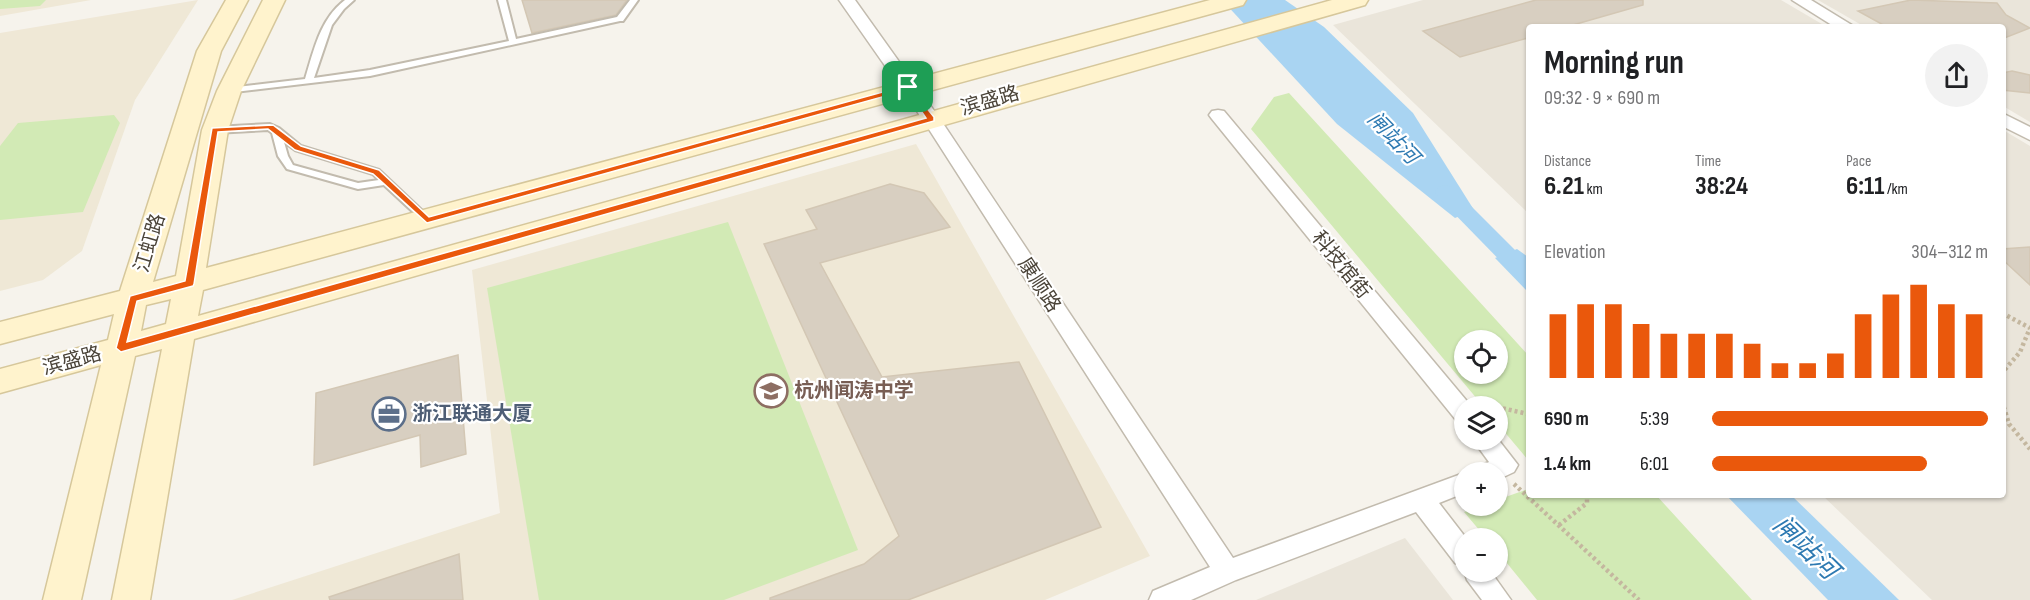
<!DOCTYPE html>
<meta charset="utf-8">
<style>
body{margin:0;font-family:"Sofia Sans Condensed","Noto Sans SC",sans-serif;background:#f2f2f2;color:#202124;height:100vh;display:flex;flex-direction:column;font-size:22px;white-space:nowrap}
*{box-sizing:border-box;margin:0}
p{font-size:20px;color:#757577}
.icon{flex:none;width:33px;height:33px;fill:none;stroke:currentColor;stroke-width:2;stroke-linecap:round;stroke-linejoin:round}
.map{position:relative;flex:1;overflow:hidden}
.side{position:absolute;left:1526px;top:24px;width:480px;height:474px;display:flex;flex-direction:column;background:#fff;border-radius:6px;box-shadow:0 2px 4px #0004}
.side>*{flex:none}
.fabs{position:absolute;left:1454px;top:330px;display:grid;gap:12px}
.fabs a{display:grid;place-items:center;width:54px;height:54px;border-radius:50%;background:#fff;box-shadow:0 2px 4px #0004;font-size:30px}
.pin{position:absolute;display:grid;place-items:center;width:51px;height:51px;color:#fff;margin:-26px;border-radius:12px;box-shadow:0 3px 9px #0006}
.round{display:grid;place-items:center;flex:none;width:63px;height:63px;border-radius:32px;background:#f2f2f2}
.summary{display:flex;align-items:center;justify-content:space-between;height:102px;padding:0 18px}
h1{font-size:33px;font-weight:700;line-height:45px}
.stats{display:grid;grid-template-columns:repeat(3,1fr);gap:9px;height:102px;padding:6px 18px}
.stats div{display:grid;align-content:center}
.stats b{font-size:26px;font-weight:700}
.stats small{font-size:16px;font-weight:400}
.stats p{font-size:16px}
.chart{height:168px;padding:12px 18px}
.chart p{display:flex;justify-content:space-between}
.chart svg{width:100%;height:108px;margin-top:6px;stroke:#ea580c;stroke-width:6}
ul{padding:0 18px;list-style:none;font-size:20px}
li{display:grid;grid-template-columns:96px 72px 1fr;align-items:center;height:45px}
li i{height:15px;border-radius:8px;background:#ea580c}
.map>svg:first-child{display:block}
.residential{fill:#eae5da}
.education{fill:#efe8d6}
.green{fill:#d2eab5;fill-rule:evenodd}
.water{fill:#a9d4f2}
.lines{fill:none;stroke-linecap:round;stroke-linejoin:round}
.canal{fill:#a9d4f2;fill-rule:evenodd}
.building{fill:#d8cfc1;stroke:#d3c7b4;stroke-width:1.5}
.service-casing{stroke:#c2bbae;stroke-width:4}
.minor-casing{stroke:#c2bbae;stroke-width:3}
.secondary-casing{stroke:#d6c79b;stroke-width:3}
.path{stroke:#c4b79f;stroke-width:4.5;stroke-dasharray:3 3;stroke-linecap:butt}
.service{fill:#fff;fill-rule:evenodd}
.minor{fill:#fff;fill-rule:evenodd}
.secondary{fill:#fff3cd;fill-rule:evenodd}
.route{fill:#ea580c;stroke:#fff;stroke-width:1.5;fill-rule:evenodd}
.labels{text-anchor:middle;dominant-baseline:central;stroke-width:4.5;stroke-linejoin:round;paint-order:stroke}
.street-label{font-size:20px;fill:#4b4439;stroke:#fff}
.education-label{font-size:20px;font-weight:bold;fill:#785e54;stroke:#fff;text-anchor:start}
.service-label{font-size:20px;font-weight:bold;fill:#4e5e75;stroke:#fff;text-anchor:start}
.water-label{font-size:21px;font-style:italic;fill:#2e7ab2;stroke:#fff}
.near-water-label{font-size:26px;font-style:italic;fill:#2e7ab2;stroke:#fff}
</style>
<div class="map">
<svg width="2030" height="600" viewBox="0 0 2030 600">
<rect width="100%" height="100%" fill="#f6f3ec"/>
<g class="residential">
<polygon points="1423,0 1781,0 1827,27 1528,27 1528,213 1333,25"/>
<polygon points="1818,0 2030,0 2030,122 2003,106 2002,27 1865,27"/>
<polygon points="2003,130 2030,146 2030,600 1932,600 1822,495 2002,495"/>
<polygon points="1405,538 1453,600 1256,600"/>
</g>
<g class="education">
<polygon points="0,0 91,0 0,16"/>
<polygon points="198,0 135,100 82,251 43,280 0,291 0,33"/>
<polygon points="916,144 1150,556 1045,600 232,600 500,513 472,270"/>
</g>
<g class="green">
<polygon points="0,0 46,0 40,6 0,9"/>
<path d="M1289 93 1528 355V460L1497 423V406H1483L1251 129 1274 97ZM1464 340H1497V374H1464Z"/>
<polygon points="114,115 120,123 83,212 0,220 0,146 18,123"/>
<polygon points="728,222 858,550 724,600 539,600 487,288"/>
<polygon points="1528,489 1528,495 1656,495 1752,600 1537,600 1497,551 1497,538 1486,538 1464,512 1483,506 1497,506 1497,500"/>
</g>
<g class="water">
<polygon points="1222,0 1285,0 1324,27 1413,113 1474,210 1455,218 1337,124"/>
<polygon points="1517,249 1528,257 1528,292 1495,258"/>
<polygon points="1726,495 1791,495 1899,600 1828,600"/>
</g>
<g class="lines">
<polygon class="canal" points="1445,185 1452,187 1528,263 1528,284 1520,281 1438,197 1435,192 1438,187"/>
</g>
<g class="building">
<polygon points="522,0 627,0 616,15 532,33"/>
<polygon points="1536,0 1643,0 1643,5 1566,27 1528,27 1528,38 1460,57 1423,31"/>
<polygon points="1911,0 1997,3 2006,15 2030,28 2002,39 2002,27 1887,27 1858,11"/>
<polygon points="2012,71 2030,75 2030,93 2002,90 2002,73"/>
<polygon points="890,184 924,193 950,227 820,263 882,377 1019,362 1101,527 908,600 770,600 770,598 864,564 899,536 764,244 817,229 806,210"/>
<polygon points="2030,247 2030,285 2002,259 2002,249"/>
<polygon points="458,355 466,454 421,467 420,435 314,465 316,393"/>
<polygon points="459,554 463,600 330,600 329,597"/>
</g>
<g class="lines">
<defs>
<g id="service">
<path d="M345 0H354L344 9 332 25 314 78 370 70 509 41 498 0H506L516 39 617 17 630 0H638L623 21H620L370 76 226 93 225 91 229 88 305 79C314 50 320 19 345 0Z"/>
<path d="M270 124 279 128 301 146 379 170 432 220 430 222H424L384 185 358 189 287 169 278 156 272 133 268 130 215 133 211 130 215 127ZM284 142 295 150 373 174 379 180 358 183 293 165 288 156Z"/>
</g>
<g id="minor">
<polygon points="839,0 855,0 940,119 1233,558 1464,473 1464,493 1439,503 1466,538 1464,538 1464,566 1455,563 1416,512 1236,580 1191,600 1149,600 1153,591 1210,567 923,120"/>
<polygon points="1792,0 1811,0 1855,27 1835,27"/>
<polygon points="1218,110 1224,111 1471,406 1464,406 1464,423 1456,420 1212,119 1209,115 1212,111"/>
<polygon points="2002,113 2030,127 2030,140 2002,126"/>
<polygon points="1497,438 1518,465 1514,472 1497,480 1497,472 1479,472 1482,465 1489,462 1473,440 1497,440"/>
<polygon points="1464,570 1491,572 1511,600 1482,600 1467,580"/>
</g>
<path id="secondary" d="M226 0H248L221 51 153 282 176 276 202 130 217 91 263 0H285L241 91 228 130 206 268 1210 0H1246L1243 5 203 290 198 316 1332 0H1368L1365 5 194 339 150 600H112L162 349 135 356 81 600H43L101 365 0 393V369L108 340 114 314 0 344V322L120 291 197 51ZM171 299 166 324 141 331 146 305Z"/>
</defs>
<use href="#service" class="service-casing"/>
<use href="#minor" class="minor-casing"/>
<use href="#secondary" class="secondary-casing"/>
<g class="path">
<polyline points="2002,313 2030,328 2020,352 2002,373"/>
<polyline points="2002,401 2009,424 2030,449"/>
<polyline points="1479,404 1496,406"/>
<polyline points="1497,407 1528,414"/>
<polyline points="1514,484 1639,600"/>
<polyline points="1559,525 1587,503 1587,495"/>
</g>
<use href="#service" class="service"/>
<use href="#minor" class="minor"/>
<use href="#secondary" class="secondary"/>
</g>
<path class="route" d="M908 85 934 117V121L121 352 116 348 130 296 185 281 212 128 273 125 301 146 379 170 429 217ZM907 90 926 118 127 342 137 301 193 286 194 284 218 132 268 129 295 150 373 174 427 223Z"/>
<defs>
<symbol id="school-ring" viewBox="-11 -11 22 22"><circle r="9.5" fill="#fff" stroke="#8d6e63" stroke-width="1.5"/><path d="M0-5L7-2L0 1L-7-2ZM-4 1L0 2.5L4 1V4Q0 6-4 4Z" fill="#8d6e63"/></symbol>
<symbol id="office-ring" viewBox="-11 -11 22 22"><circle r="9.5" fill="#fff" stroke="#5c6f8a" stroke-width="1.5"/><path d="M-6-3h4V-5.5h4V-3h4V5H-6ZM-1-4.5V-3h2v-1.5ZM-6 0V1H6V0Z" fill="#5c6f8a"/></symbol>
</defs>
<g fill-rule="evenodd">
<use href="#school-ring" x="752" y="372" width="38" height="38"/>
<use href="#office-ring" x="370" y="395" width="38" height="38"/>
</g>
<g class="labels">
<g class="street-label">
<text transform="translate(990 101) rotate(-16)">滨盛路</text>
<text transform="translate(150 243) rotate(-73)">江虹路</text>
<text transform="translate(1341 265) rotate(51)">科技馆街</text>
<text transform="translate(1039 285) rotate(57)">康顺路</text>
<text transform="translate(72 361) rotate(-15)">滨盛路</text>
</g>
<g class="education-label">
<text x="794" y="391">杭州闻涛中学</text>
</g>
<g class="service-label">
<text x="412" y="414">浙江联通大厦</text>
</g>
<g class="water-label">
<text transform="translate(1393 138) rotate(46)">闸站河</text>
</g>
<g class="near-water-label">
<text transform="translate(1805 548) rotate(44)">闸站河</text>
</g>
</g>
</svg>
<div class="fabs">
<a><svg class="icon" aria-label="locate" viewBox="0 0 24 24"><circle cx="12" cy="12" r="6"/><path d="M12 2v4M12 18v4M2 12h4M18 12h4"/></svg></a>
<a><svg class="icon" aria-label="layers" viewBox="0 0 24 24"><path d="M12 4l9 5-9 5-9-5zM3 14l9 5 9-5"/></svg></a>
<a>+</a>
<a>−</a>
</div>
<div class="pin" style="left:908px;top:87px;background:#1e9e55"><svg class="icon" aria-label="arrive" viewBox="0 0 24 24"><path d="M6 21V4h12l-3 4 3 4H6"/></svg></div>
<section class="side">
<div class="summary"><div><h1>Morning run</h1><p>09:32 · 9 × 690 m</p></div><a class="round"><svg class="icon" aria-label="share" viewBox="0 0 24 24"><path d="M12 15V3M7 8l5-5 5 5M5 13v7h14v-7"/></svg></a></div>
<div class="stats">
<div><p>Distance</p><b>6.21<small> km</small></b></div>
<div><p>Time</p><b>38:24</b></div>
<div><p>Pace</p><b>6:11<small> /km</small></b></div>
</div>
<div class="chart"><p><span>Elevation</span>304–312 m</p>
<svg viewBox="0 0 160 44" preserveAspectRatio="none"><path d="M5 44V18M15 44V14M25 44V14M35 44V22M45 44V26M55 44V26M65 44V26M75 44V30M85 44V38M95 44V38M105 44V34M115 44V18M125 44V10M135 44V6M145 44V14M155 44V18"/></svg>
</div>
<ul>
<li><b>690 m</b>5:39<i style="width:100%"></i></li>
<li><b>1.4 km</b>6:01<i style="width:78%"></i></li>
</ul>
</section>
</div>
